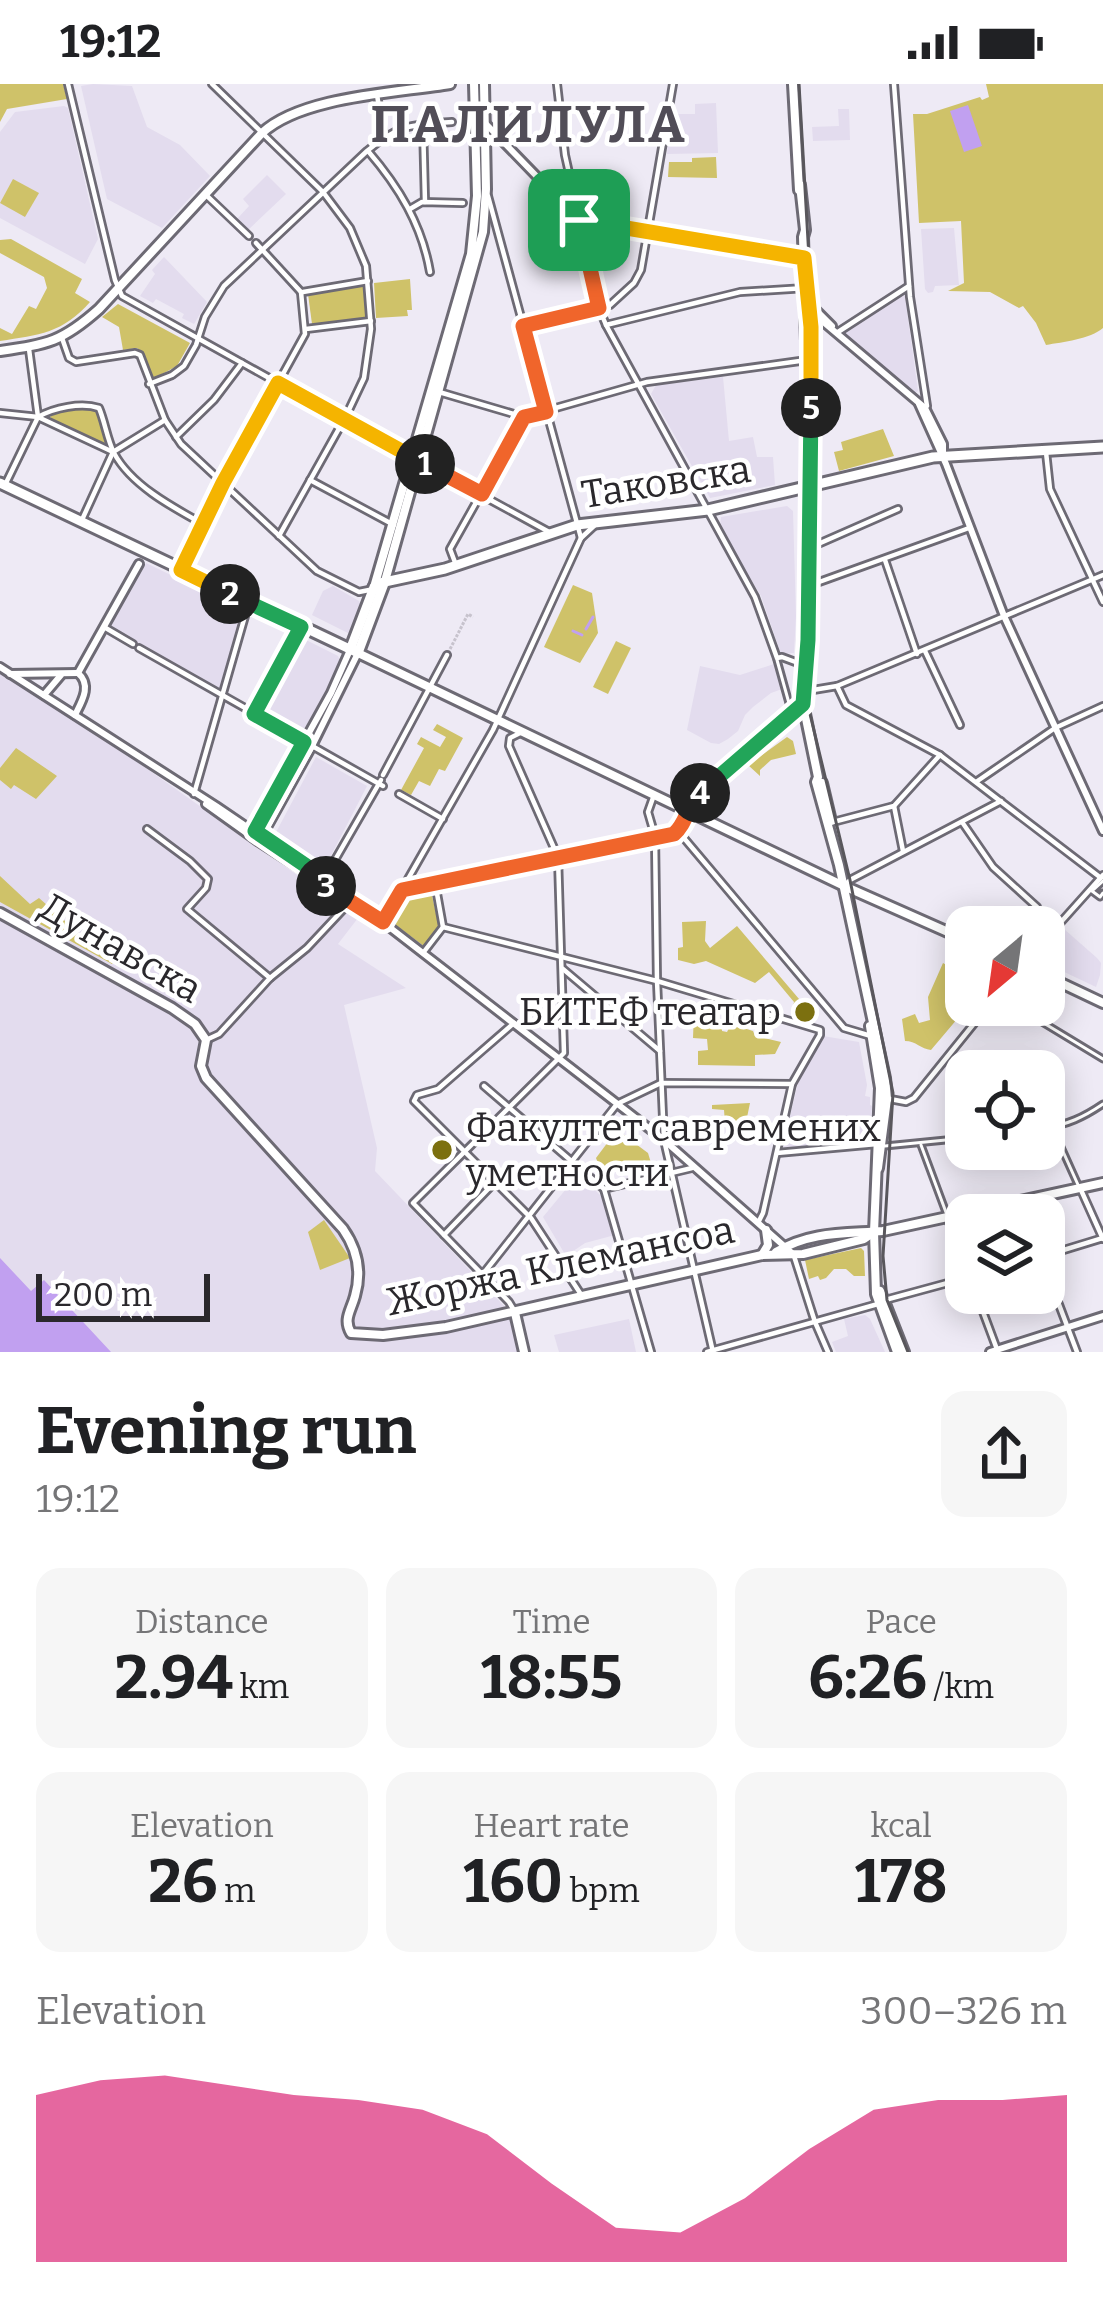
<!DOCTYPE html>
<meta charset="utf-8">
<style>
body{margin:0;font-family:Bitter,serif;background:#f6f6f6;color:#202124;height:100vh;display:flex;flex-direction:column;font-size:45px;white-space:nowrap}
*{box-sizing:border-box;margin:0}
p{font-size:39px;color:#757577}
.icon{flex:none;width:66px;height:66px;fill:none;stroke:currentColor;stroke-width:2;stroke-linecap:round;stroke-linejoin:round}
.map{position:relative;height:1268px;overflow:hidden}
.details{display:flex;flex-direction:column;background:#fff;flex:1}
.details>*{flex:none}
.needle{width:78px;rotate:209deg}
.fabs{position:absolute;left:945px;top:822px;display:grid;gap:24px}
.fabs a{display:grid;place-items:center;width:120px;height:120px;border-radius:24px;background:#fff;box-shadow:0 6px 30px #0003;font-size:60px}
.scale{position:absolute;left:36px;bottom:30px;width:174px;box-sizing:border-box;padding-left:12px;border:6px solid #2a282c;border-top:0;font-size:33px;line-height:42px;white-space:nowrap;color:#2a282c;-webkit-text-stroke:9px #fff;paint-order:stroke}
.pin{position:absolute;display:grid;place-items:center;width:102px;height:102px;color:#fff;margin:-51px;border-radius:24px;box-shadow:0 6px 18px #0006}
.km{position:absolute;width:60px;height:60px;margin:-30px;border-radius:50%;background:#222;color:#fff;font-size:33px;line-height:60px;text-align:center}
.round{display:grid;place-items:center;flex:none;width:126px;height:126px;border-radius:24px;background:#f6f6f6}
.overview{display:flex;align-items:center;justify-content:space-between;height:204px;padding:0 36px}
h1{font-size:66px;font-weight:700;line-height:90px}
.stats{display:grid;grid-template-columns:repeat(3,1fr);gap:18px;height:204px;padding:12px 36px}
.stats div{display:grid;align-content:center;border-radius:24px;background:#f6f6f6;text-align:center}
.stats b{font-size:60px;font-weight:700}
.stats small{font-size:33px;font-weight:400}
.stats p{font-size:33px}
.chart{height:336px;padding:24px 36px}
.chart p{display:flex;justify-content:space-between}
.chart svg{width:100%;height:216px;margin-top:12px;fill:#db2777;opacity:.7}
.status{display:flex;justify-content:space-between;align-items:center;height:84px;padding:0 60px;background:#fff;direction:ltr}
.status svg{height:33px;fill:currentColor}
.map>svg:first-child{display:block}
.built{fill:#e3dcee}
.green{fill:#cfc269}
.water{fill:#c1a0f0}
.lines{fill:none;stroke-linecap:round;stroke-linejoin:round}
.stream{stroke:#c1a0f0;stroke-width:3}
.pedestrian-tunnel{stroke:#c7c3cd;stroke-width:3;stroke-dasharray:3 1.5;stroke-linecap:butt}
.pedestrian-casing{stroke:#6d6a74;stroke-width:9}
.minor-casing{stroke:#6d6a74;stroke-width:10}
.tertiary-casing{stroke:#6d6a74;stroke-width:12}
.secondary-casing{stroke:#6d6a74;stroke-width:14}
.primary-casing{stroke:#6d6a74;stroke-width:15}
.pedestrian{stroke:#fff;stroke-width:3}
.minor{stroke:#fff;stroke-width:4.5}
.tertiary{stroke:#fff;stroke-width:6}
.secondary{stroke:#fff;stroke-width:8}
.primary{stroke:#fff;stroke-width:9}
.tram{stroke:#59575c;stroke-width:3}
.split-1-casing{stroke:#fff;stroke-width:24}
.split-2-casing{stroke:#fff;stroke-width:24}
.split-3-casing{stroke:#fff;stroke-width:24}
.split-4-casing{stroke:#fff;stroke-width:24}
.split-5-casing{stroke:#fff;stroke-width:24}
.split-6-casing{stroke:#fff;stroke-width:24}
.split-1{stroke:#f0652b;stroke-width:15}
.split-2{stroke:#f5b400;stroke-width:15}
.split-3{stroke:#22a559;stroke-width:15}
.split-4{stroke:#f0652b;stroke-width:15}
.split-5{stroke:#22a559;stroke-width:15}
.split-6{stroke:#f5b400;stroke-width:15}
.poi-dot{fill:#7c700f;stroke:#fff;stroke-width:4.5}
.labels{text-anchor:middle;dominant-baseline:central;stroke-width:9;stroke-linejoin:round;paint-order:stroke}
.street-label{font-size:39px;fill:#2a282c;stroke:#fff}
.poi-label{font-size:39px;fill:#2a282c;stroke:#fff;text-anchor:end}
.district-label{font-size:51px;font-weight:bold;letter-spacing:3px;fill:#514d57;stroke:#fff}
</style>
<div class="status"><b>19:12</b><svg viewBox="0 0 49 12"><path d="M0 12V9h3v3zM5 12V6h3v6zM10 12V3h3v9zM15 12V0h3v12zM26 1h20v11H26zM47 4h2v5h-2z"/></svg></div>
<div class="map">
<svg width="1103" height="1268" viewBox="0 0 1103 1268">
<rect width="100%" height="100%" fill="#eeeaf5"/>
<g class="built">
<polygon points="93,0 132,2 147,43 180,61 210,92 162,144 107,115 81,2"/>
<polygon points="716,19 718,69 667,70 671,30 695,30 695,20"/>
<polygon points="64,22 68,24 98,155 85,180 0,134 0,48 15,28"/>
<polygon points="838,25 849,25 850,56 813,57 812,43 839,42"/>
<polygon points="267,91 286,110 248,146 237,135 249,122 243,115"/>
<polygon points="954,144 959,201 935,202 933,208 928,209 925,205 921,145"/>
<polygon points="164,173 207,218 194,240 182,234 184,230 156,215 153,219 140,212 155,190 152,186"/>
<polygon points="905,212 918,307 915,309 843,248 898,213"/>
<polygon points="723,293 729,357 753,353 757,373 773,373 775,401 710,414 651,310 656,301"/>
<polygon points="787,422 793,427 796,532 794,569 781,570 761,512 720,444 721,433"/>
<polygon points="146,479 243,526 221,605 109,543"/>
<polygon points="333,502 359,517 361,521 350,550 312,531 323,507"/>
<polygon points="298,552 338,572 341,578 301,652 257,628"/>
<polygon points="774,580 782,605 771,609 753,623 745,631 738,647 728,655 719,660 711,659 687,646 700,582 740,591"/>
<polygon points="0,586 71,631 358,834 338,860 406,904 344,921 377,1064 375,1087 507,1225 520,1268 0,1268"/>
<polygon points="316,673 367,702 323,787 274,752"/>
<polygon points="1064,845 1097,874 1101,879 1100,891 1096,903 1058,885 1049,886 1048,880 1044,880 1044,869 1046,865 1053,863"/>
<polygon points="823,952 859,958 867,1001 865,1012 870,1013 870,1021 872,1022 869,1059 782,1065 798,999"/>
<polygon points="576,1093 581,1097 584,1095 603,1114 615,1151 585,1159 566,1172 543,1133"/>
<polygon points="865,1231 870,1235 885,1268 836,1268 832,1258 848,1252 844,1235"/>
<polygon points="629,1235 636,1268 559,1268 554,1251"/>
</g>
<g class="green">
<polygon points="0,0 63,0 67,15 7,25 0,38"/>
<path d="M986 0H1103V244C1090 255 1063 258 1046 261L1036 239 1023 222 1019 224 990 208 948 207 964 199 961 137 919 139 913 30H927L980 13 982 16 989 13Z"/>
<polygon points="716,73 717,94 668,93 669,78 692,78 692,74"/>
<polygon points="13,95 39,109 25,133 0,119"/>
<path d="M11 155 82 195 75 209 90 218C63 249 39 251 0 257V244L12 250 29 222 36 225 47 204 44 193 0 169V156Z"/>
<polygon points="410,195 412,226 407,226 408,232 376,234 374,199"/>
<polygon points="364,202 368,233 312,240 308,210"/>
<polygon points="118,220 190,259 177,282 151,296 143,269 137,264 123,266 119,243 102,233"/>
<polygon points="86,323 94,324 100,332 108,362 50,336 51,329"/>
<polygon points="883,345 894,372 839,387 834,368 843,366 841,358"/>
<polygon points="573,501 592,509 598,549 580,579 544,563"/>
<polygon points="616,557 631,564 608,610 593,603"/>
<polygon points="437,640 463,654 445,687 439,685 430,702 419,697 411,711 401,706 424,664 417,660 421,653 440,663 446,653 433,646"/>
<polygon points="787,653 793,657 796,670 771,676 760,686 760,692 748,681"/>
<polygon points="16,664 57,692 36,715 14,701 11,705 0,696 0,684"/>
<polygon points="0,792 30,820 39,814 90,859 106,843 126,865 112,880 0,818"/>
<polygon points="431,807 439,843 425,863 389,836 402,813"/>
<polygon points="706,837 705,857 710,864 737,842 805,922 793,922 794,918 769,888 755,899 706,877 694,880 678,876 678,864 683,863 682,838"/>
<path d="M943 879 962 890 959 895 966 900V921H969L931 966C921 965 916 957 905 957L902 935 915 930 919 939 930 936 928 913Z"/>
<polygon points="694,927 722,936 722,947 727,948 731,940 753,947 755,952 781,958 775,970 755,971 755,982 698,981 698,967 708,966 707,955 693,954"/>
<polygon points="750,1019 745,1043 736,1043 735,1038 725,1039 724,1026 712,1025 712,1021"/>
<polygon points="617,1046 648,1069 651,1079 611,1088 598,1079 596,1074"/>
<polygon points="324,1136 350,1174 320,1186 308,1148"/>
<polygon points="861,1164 864,1167 865,1192 854,1192 846,1185 834,1185 826,1194 820,1196 818,1192 809,1195 805,1176"/>
</g>
<g class="water">
<polygon points="968,21 982,62 964,68 950,27"/>
<polygon points="0,1174 31,1207 44,1196 111,1268 0,1268"/>
</g>
<g class="lines">
<g class="stream">
<polyline points="586,545 593,533"/>
<polyline points="573,547 582,551"/>
</g>
<polyline class="pedestrian-tunnel" points="448,569 468,530 473,533"/>
<defs>
<g id="pedestrian">
<polyline points="777,576 792,630"/>
<polyline points="1103,797 1092,807 1100,813 1103,809"/>
<polyline points="1025,921 1042,938 1103,975"/>
<polyline points="1052,1043 1079,1103"/>
<path d="M1044 1044C1067 1041 1084 1033 1103 1020"/>
<polyline points="921,1061 947,1131"/>
<polyline points="885,1062 966,1054"/>
</g>
<g id="minor">
<polyline points="68,0 115,196 122,212 409,372"/>
<polyline points="212,0 323,108 350,144 366,182 371,245 364,294 346,332 279,452"/>
<polyline points="557,0 565,71 599,224 606,241 755,513 777,574 782,573 806,582"/>
<polyline points="894,0 910,213 927,322"/>
<polyline points="377,11 384,52"/>
<polyline points="423,40 425,118"/>
<path d="M368 67C399 103 422 141 430 188"/>
<polyline points="205,110 249,152"/>
<polyline points="488,112 581,454"/>
<polyline points="410,125 422,118 463,119"/>
<polyline points="256,159 301,208"/>
<polyline points="303,208 368,197"/>
<polyline points="606,241 740,208 806,204"/>
<polyline points="523,242 610,221 634,199 641,186 673,0"/>
<polyline points="306,245 371,237"/>
<polyline points="838,248 909,202"/>
<polyline points="62,254 69,274 76,278 135,269 140,271 165,336 181,360 317,487 359,508 369,506"/>
<path d="M149 300 172 291 184 282 196 261 205 233 224 202 367 67C399 40 411 41 452 38"/>
<polyline points="439,308 524,333 647,298 807,276"/>
<polyline points="0,329 38,333 113,368"/>
<path d="M38 333C54 324 81 318 99 324 105 338 107 355 114 369 131 401 172 423 203 440"/>
<polyline points="176,353 214,316 242,279"/>
<polyline points="1046,368 1050,405 1103,518"/>
<polyline points="419,377 551,449"/>
<polyline points="310,396 394,441"/>
<polyline points="5,401 38,333 29,265"/>
<polyline points="81,438 113,368 165,336"/>
<polyline points="809,464 898,425"/>
<polyline points="885,476 917,570"/>
<polyline points="456,481 450,465 524,333"/>
<polyline points="181,486 223,399 305,250 301,208"/>
<polyline points="808,502 969,444"/>
<polyline points="104,543 133,560"/>
<polyline points="139,564 383,702"/>
<polyline points="925,567 960,641"/>
<polyline points="837,602 846,621 940,671 1101,794"/>
<polyline points="807,607 837,602 1103,491"/>
<polyline points="254,630 300,545"/>
<polyline points="383,691 447,571"/>
<polyline points="976,698 1055,644 1103,622"/>
<polyline points="194,710 247,525"/>
<polyline points="399,710 443,735"/>
<polyline points="654,711 648,728 655,752 657,897 664,1056 713,1268"/>
<polyline points="894,722 903,767"/>
<polyline points="833,738 894,722 940,671"/>
<polyline points="962,738 993,783 1037,823"/>
<polyline points="147,745 190,777 208,795 206,804 187,825 270,894"/>
<polyline points="678,747 844,944 871,952"/>
<polyline points="324,795 381,696"/>
<polyline points="844,802 850,796 1001,717"/>
<polyline points="402,807 673,750 681,744 691,718 802,621"/>
<polyline points="384,837 493,646 581,454 595,441"/>
<polyline points="443,843 657,897 820,946 820,951 792,1000 763,1129 758,1139"/>
<polyline points="1044,857 1103,791"/>
<polyline points="423,869 443,843 436,804"/>
<polyline points="563,885 660,967"/>
<polyline points="514,939 438,1005 417,1011 414,1017 531,1134 582,1212"/>
<polyline points="206,956 219,950 270,894 307,864 352,816"/>
<polyline points="484,1002 604,1105 651,1268"/>
<polyline points="890,1015 906,1018 914,1014 989,921"/>
<polyline points="777,1069 877,1060"/>
<polyline points="604,1105 692,1084"/>
<polyline points="1081,1106 1103,1155"/>
<polyline points="1020,1118 1025,1131"/>
<polyline points="947,1133 966,1183"/>
<polyline points="444,1151 494,1099"/>
<polyline points="794,1172 815,1238 828,1268"/>
<polyline points="1044,1172 1103,1154"/>
<polyline points="1044,1181 1077,1268"/>
<polyline points="483,1190 617,1020 661,999 792,1000"/>
<polyline points="976,1209 998,1268"/>
<polyline points="885,1216 966,1194"/>
<polyline points="515,1228 509,1218 413,1119 564,969 558,773 509,662 510,654 522,648"/>
<polyline points="707,1268 878,1220"/>
</g>
<g id="tertiary">
<polyline points="485,39 579,136 804,174"/>
<polyline points="809,219 832,242"/>
<polyline points="808,225 925,324 943,360 943,369"/>
<polyline points="919,320 946,380 1004,532 1103,747"/>
<polyline points="0,583 216,722 381,834 388,842 664,1056 793,1170"/>
<polyline points="78,589 139,480"/>
<polyline points="10,590 78,589"/>
<polyline points="44,611 61,591"/>
<path d="M75 631C82 617 92 601 78 589"/>
<polyline points="206,720 259,758 383,838"/>
<polyline points="253,750 331,609 350,566"/>
<polyline points="262,752 312,662 358,569"/>
<polyline points="990,1268 1103,1232"/>
</g>
<g id="secondary">
<polyline points="793,0 799,106"/>
<polyline points="800,101 805,146 803,153 806,257"/>
<polyline points="806,210 809,219 812,286 808,557 803,620 818,693 816,698 839,781 885,994 887,1015 878,1084"/>
<path d="M0 267C48 260 62 258 99 225L262 49C302 12 397 9 450 0"/>
<polyline points="385,497 483,148 486,105 484,0"/>
<polyline points="374,503 471,170 477,112 474,0"/>
<polyline points="358,569 844,802 966,856"/>
<polyline points="822,699 831,737"/>
<path d="M0 829 172 924 195 940 206 956 201 982 206 994 343 1145C357 1165 362 1188 355 1212 351 1227 343 1235 351 1249L383 1251 446 1243 762 1171 803 1170 864 1155 874 1148"/>
<polyline points="1044,891 1103,919"/>
<polyline points="870,942 880,1004 874,1148 876,1210 897,1268"/>
<path d="M776 1168C811 1147 845 1150 883 1147L1103 1099"/>
<polyline points="762,1171 768,1161 766,1146"/>
<polyline points="880,1207 904,1268"/>
<polyline points="515,1229 524,1268"/>
</g>
<g id="primary">
<polyline points="0,399 358,569 385,497"/>
<polyline points="350,566 374,503 380,499 445,485 577,441 708,426 933,373 1103,363"/>
</g>
</defs>
<use href="#pedestrian" class="pedestrian-casing"/>
<use href="#minor" class="minor-casing"/>
<use href="#tertiary" class="tertiary-casing"/>
<use href="#secondary" class="secondary-casing"/>
<use href="#primary" class="primary-casing"/>
<use href="#pedestrian" class="pedestrian"/>
<use href="#minor" class="minor"/>
<use href="#tertiary" class="tertiary"/>
<use href="#secondary" class="secondary"/>
<use href="#primary" class="primary"/>
<polyline class="tram" points="799,0 817,313 810,630 850,796 893,1009 883,1172 887,1216 908,1268"/>
</g>
<g class="lines">
<defs>
<polyline id="split-1" points="425,380 482,410 524,333 546,328 523,242 599,224 579,136"/>
<polyline id="split-2" points="230,510 181,486 223,399 278,299 425,380"/>
<polyline id="split-3" points="230,510 301,543 254,630 304,658 255,747 324,794 322,800 326,802"/>
<path id="split-4" d="M326 802 383 838 402 806 674 750C687 739 687 721 700 709"/>
<polyline id="split-5" points="700,709 803,620 808,556 811,324"/>
<polyline id="split-6" points="579,136 804,174 811,243 811,324"/>
</defs>
<use href="#split-1" class="split-1-casing"/>
<use href="#split-2" class="split-2-casing"/>
<use href="#split-3" class="split-3-casing"/>
<use href="#split-4" class="split-4-casing"/>
<use href="#split-5" class="split-5-casing"/>
<use href="#split-6" class="split-6-casing"/>
<use href="#split-1" class="split-1"/>
<use href="#split-2" class="split-2"/>
<use href="#split-3" class="split-3"/>
<use href="#split-4" class="split-4"/>
<use href="#split-5" class="split-5"/>
<use href="#split-6" class="split-6"/>
</g>
<g class="poi-dot">
<circle cx="805" cy="928" r="12"/>
<circle cx="442" cy="1066" r="12"/>
</g>
<g class="labels">
<g class="street-label">
<text transform="translate(666 398) rotate(-9)">Таковска</text>
<text transform="translate(121 864) rotate(30)">Дунавска</text>
<text transform="translate(560 1182) rotate(-12)">Жоржа Клемансоа</text>
</g>
<g class="poi-label">
<text x="781" y="928">БИТЕФ театар</text>
<text x="466" y="1044" text-anchor="start">Факултет савремених<tspan x="466" dy="45">уметности</tspan></text>
</g>
<g class="district-label">
<text x="529" y="41">ПАЛИЛУЛА</text>
</g>
</g>
</svg>
<div class="fabs">
<a><svg class="needle" viewBox="-14 -14 28 28"><path d="M0-13l5 13h-10z" fill="#e53935"/><path d="M0 13l5-13h-10z" fill="#757577"/></svg></a>
<a><svg class="icon" aria-label="locate" viewBox="0 0 24 24"><circle cx="12" cy="12" r="6"/><path d="M12 2v4M12 18v4M2 12h4M18 12h4"/></svg></a>
<a><svg class="icon" aria-label="layers" viewBox="0 0 24 24"><path d="M12 4l9 5-9 5-9-5zM3 14l9 5 9-5"/></svg></a>
</div>
<div class="scale">200 m</div>
<div class="pin" style="left:579px;top:136px;background:#1e9e55"><svg class="icon" aria-label="arrive" viewBox="0 0 24 24"><path d="M6 21V4h12l-3 4 3 4H6"/></svg></div>
<b class="km" style="left:425px;top:380px">1</b>
<b class="km" style="left:230px;top:510px">2</b>
<b class="km" style="left:326px;top:802px">3</b>
<b class="km" style="left:700px;top:709px">4</b>
<b class="km" style="left:811px;top:324px">5</b>
</div>
<section class="details">
<div class="overview"><div><h1>Evening run</h1><p>19:12</p></div><a class="round"><svg class="icon" aria-label="share" viewBox="0 0 24 24"><path d="M12 15V3M7 8l5-5 5 5M5 13v7h14v-7"/></svg></a></div>
<div class="stats">
<div><p>Distance</p><b>2.94<small> km</small></b></div>
<div><p>Time</p><b>18:55</b></div>
<div><p>Pace</p><b>6:26<small> /km</small></b></div>
</div>
<div class="stats">
<div><p>Elevation</p><b>26<small> m</small></b></div>
<div><p>Heart rate</p><b>160<small> bpm</small></b></div>
<div><p>kcal</p><b>178</b></div>
</div>
<div class="chart"><p><span>Elevation</span>300–326 m</p>
<svg viewBox="0 0 160 44" preserveAspectRatio="none"><path d="M0 44V10L10 7L20 6L30 8L40 10L50 11L60 13L70 18L80 28L90 37L100 38L110 31L120 21L130 13L140 11L150 11L160 10V44z"/></svg>
</div>
</section>
